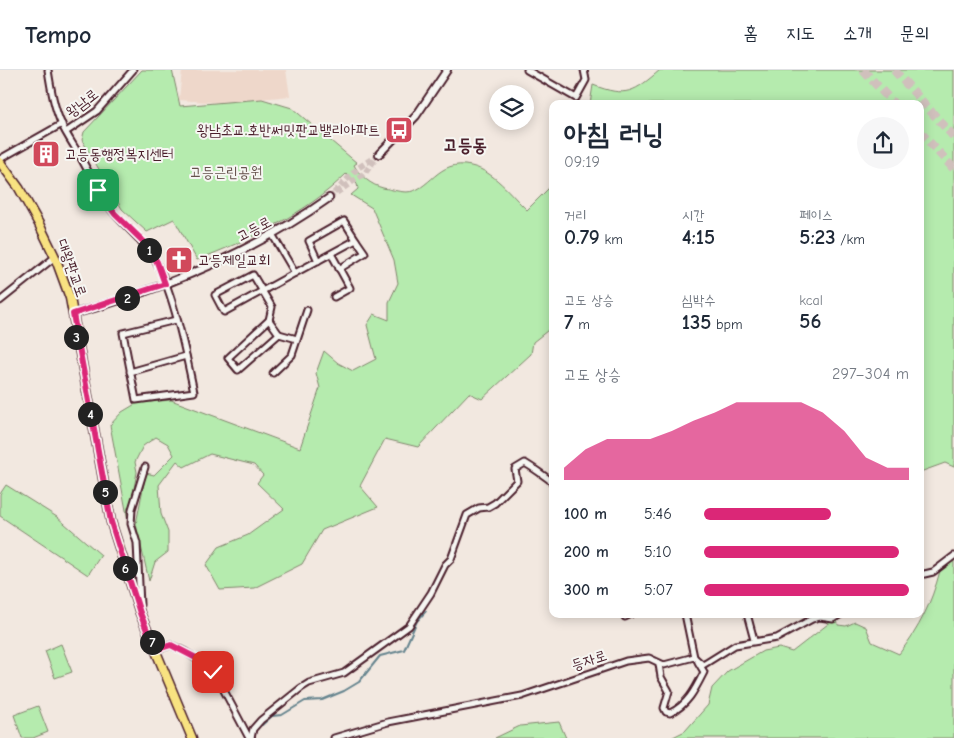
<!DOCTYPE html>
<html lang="ko">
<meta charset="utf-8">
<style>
body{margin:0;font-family:"Comic Neue","Poor Story",sans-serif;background:#f6f6f7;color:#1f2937;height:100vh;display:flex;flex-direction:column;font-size:19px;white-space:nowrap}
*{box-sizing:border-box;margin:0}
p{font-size:16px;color:#747a83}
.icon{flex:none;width:28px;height:28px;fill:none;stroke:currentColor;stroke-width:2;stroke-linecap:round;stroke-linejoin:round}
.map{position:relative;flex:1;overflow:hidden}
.side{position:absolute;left:549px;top:30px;width:375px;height:518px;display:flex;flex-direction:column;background:#fff;border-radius:10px;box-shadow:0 2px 12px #0003}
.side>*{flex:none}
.buttons{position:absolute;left:489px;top:15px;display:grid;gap:10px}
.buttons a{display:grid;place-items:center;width:45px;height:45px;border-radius:50%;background:#fff;box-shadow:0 2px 12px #0003;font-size:25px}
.pin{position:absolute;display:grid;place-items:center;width:42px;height:42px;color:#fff;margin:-21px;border-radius:10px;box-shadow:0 2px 8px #0006}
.km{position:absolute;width:25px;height:25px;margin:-12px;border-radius:50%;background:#222;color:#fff;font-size:14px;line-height:25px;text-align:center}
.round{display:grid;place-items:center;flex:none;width:52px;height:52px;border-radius:26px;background:#f6f6f7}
.headline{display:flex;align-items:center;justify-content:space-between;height:85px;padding:0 15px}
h1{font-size:28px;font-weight:700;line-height:38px}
.stats{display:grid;grid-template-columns:repeat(3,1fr);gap:8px;height:85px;padding:5px 15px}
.stats div{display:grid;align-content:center}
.stats b{font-size:21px;font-weight:700}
.stats small{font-size:14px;font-weight:400}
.stats p{font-size:14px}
.chart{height:140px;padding:10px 15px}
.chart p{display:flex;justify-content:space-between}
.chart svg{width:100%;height:90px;margin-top:5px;fill:#db2777;opacity:.7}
ul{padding:0 15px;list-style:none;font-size:16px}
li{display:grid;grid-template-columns:80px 60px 1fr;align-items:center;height:38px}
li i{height:12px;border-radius:6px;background:#db2777}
header{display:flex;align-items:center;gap:30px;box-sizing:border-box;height:70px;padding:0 25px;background:#fff;border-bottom:1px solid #e0e1e3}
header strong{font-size:24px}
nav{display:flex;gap:28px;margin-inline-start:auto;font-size:18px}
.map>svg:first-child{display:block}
.built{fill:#eed7ca}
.green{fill:#b5ebae;stroke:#80856c}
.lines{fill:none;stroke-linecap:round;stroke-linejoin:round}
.stream{stroke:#65848e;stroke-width:2}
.tertiary-tunnel{stroke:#d0c0bc;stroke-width:6;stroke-dasharray:6 3;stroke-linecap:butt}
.motorway-tunnel{stroke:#d0c0bc;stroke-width:9;stroke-dasharray:9 4.5;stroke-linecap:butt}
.minor-casing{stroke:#4a1f2b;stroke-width:9}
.tertiary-casing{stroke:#4a1f2b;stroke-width:10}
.primary-casing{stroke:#4a1f2b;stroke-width:11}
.minor{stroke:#f6f6f2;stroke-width:5}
.tertiary{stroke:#f6f6f2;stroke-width:6}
.primary{stroke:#f8e281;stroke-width:8}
.route-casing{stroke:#fff;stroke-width:10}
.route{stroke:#db2777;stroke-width:6}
.labels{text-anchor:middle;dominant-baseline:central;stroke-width:4;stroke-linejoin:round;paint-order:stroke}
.street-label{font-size:15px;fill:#4a1f2b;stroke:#f6f6f2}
.poi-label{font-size:15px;fill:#4a1f2b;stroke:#f6f6f2;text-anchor:start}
.park-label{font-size:15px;fill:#65524c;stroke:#f6f6f2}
.quarter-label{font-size:18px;font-weight:bold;fill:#4a1f2b;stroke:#f6f6f2}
</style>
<header>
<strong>Tempo</strong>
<nav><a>홈</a><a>지도</a><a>소개</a><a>문의</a></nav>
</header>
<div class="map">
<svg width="954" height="668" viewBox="0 0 954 668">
<rect width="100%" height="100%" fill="#f2e8e0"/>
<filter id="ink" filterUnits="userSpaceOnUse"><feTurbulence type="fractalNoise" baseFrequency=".02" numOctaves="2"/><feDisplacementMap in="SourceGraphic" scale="10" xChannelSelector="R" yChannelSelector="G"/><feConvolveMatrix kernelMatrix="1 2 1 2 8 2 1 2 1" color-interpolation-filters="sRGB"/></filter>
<g filter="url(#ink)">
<polygon class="built" points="182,0 286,0 290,26 221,33 179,30"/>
<g class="green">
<path d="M142 0H172L180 36 262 29 292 38 357 93 354 95C360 106 371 115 383 118 390 119 399 122 406 122 430 122 437 88 471 96 494 101 510 124 527 140L552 115V257L533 272 531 284 482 329 469 323 418 377 385 369 360 416 378 437 322 460 302 494 254 518 220 520 206 495 219 477 248 465 284 439 257 413 263 405 254 395 210 384 184 397 177 391 159 415 161 444 168 462V482L155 492 149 511 136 454 146 403 154 405 174 385 168 374 156 367 143 376 135 392 137 402 128 451 110 355 122 342 137 333 171 330 300 378 320 318 316 303 324 281 338 293 353 301 376 289 367 255 374 244 389 250V232L398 213 394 190 372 138 351 125 358 119 357 114 346 104C305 145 250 169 197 190L174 149 147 162 122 139 82 70 84 62Z"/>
<path d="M660 0H954V397L945 393 920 402V34H590L593 15C627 28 634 22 660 0Z"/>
<polygon points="6,415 57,447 101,485 88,505 0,446 0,424"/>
<path d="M954 482V668H671L685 661 708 635 712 618 728 601 763 581 779 578 792 582 837 547 838 555 846 556 855 552 866 557 872 572 899 584C920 557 931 534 940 501L938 496Z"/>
<polygon points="61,574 72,602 55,608 45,581"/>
<polygon points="38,636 48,662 33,668 22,668 14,645"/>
<polygon points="559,652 566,668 495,668 520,656"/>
</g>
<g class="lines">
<polyline class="stream" points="262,655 272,646 282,645 305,631 322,630 344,621 359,612 380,586 404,580 417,551 426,541"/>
<g class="tertiary-tunnel">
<polyline points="334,123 358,98 375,87"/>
<polyline points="329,128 365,103 379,84"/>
</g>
<g class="motorway-tunnel">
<polyline points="863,0 894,34"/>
<polyline points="894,0 954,67"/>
<polyline points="920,62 954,99"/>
</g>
<defs>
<g id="minor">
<path d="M48 0C51 19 54 38 62 55 67 66 75 77 81 88 91 107 101 126 114 143 128 160 146 172 156 191 174 225 186 284 194 322L136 330 123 263 176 250"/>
<polyline points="527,0 576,28 586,10 584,0"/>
<polyline points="66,62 97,41 133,0"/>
<polyline points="0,89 62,54"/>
<polyline points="272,164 295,203 356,170 344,151 309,171 318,191"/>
<polyline points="333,187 350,218 334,227"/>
<polyline points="339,199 365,183 356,170"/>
<polyline points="295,203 224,242 215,225 253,205 272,237 269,250 228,288 238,300 279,264 297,269"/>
<polyline points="0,231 55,187"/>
<polyline points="269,250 279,264"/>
<polyline points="130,302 186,286"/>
<polyline points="273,303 292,285 307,240"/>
<polyline points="920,505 933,502 954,486"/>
<polyline points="140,535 137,473 131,454 132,439 145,397"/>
<polyline points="685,544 694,587"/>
<polyline points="747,544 754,570"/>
<polyline points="625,547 631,544"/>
<polyline points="155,580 171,575 184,581 206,595 219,611 249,668"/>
<polyline points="694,587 703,595 735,575 777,568 812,549 820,547 833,549 841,544"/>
<path d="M659 594 661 607 669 621 664 638 666 642 670 643C688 635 696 618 704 602L698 592"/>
<path d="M251 668 253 659 261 650 301 618 309 613 344 603 409 556 431 523 445 495 451 489 467 445 479 438 488 437 495 433 517 411 515 399 525 393C530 396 548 408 552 412"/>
<polyline points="334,668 388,652 522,626 626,591 649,588 664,595 694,587"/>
</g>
<g id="tertiary">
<polyline points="379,84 416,46 447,0"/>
<path d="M73 244C164 219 252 183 329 128"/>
</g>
<polyline id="primary" points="0,92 19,118 39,154 55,187 70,228 111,452 140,543 192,668"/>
</defs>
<use href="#minor" class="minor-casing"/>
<use href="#tertiary" class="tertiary-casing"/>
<use href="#primary" class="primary-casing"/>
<use href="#minor" class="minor"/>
<use href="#tertiary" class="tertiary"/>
<use href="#primary" class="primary"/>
</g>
</g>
<g class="lines" filter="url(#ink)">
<defs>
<polyline id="route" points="98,120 115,144 147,175 157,192 165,214 73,244 111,452 140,543 155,580 171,575 198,589 213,602"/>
</defs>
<use href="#route" class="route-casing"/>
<use href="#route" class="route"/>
</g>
<defs>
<symbol id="bus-square" viewBox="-11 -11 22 22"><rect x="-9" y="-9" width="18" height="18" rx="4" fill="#d1495b" stroke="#f6f6f2"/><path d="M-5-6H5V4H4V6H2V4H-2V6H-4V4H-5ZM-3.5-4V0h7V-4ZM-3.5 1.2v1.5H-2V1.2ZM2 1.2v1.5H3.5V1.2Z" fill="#fff"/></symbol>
<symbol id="building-square" viewBox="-11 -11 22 22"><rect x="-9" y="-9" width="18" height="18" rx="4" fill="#d1495b" stroke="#f6f6f2"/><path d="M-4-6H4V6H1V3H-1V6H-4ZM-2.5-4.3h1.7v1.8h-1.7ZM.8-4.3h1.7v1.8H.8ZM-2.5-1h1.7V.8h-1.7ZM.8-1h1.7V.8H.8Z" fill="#fff"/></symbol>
<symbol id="church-square" viewBox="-11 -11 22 22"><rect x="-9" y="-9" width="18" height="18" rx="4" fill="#d1495b" stroke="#f6f6f2"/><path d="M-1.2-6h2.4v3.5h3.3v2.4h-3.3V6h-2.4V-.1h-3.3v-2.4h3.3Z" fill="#fff"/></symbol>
</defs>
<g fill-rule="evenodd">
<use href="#bus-square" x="383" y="44" width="32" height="32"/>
<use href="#building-square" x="30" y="68" width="32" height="32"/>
<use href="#church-square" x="163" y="174" width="32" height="32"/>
</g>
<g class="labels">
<g class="street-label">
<text transform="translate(82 33) rotate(-38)">왕남로</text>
<text transform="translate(254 159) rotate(-28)">고등로</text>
<text transform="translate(72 198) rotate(70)">대왕판교로</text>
<text transform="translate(589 590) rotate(-18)">등자로</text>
</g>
<g class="poi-label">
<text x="380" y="60" text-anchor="end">왕남초교.호반써밋판교밸리아파트</text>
<text x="65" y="84">고등동행정복지센터</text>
<text x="198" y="190">고등제일교회</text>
</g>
<g class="park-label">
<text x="226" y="102">고등근린공원</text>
</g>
<g class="quarter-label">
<text x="465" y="75">고등동</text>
</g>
</g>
</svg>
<div class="buttons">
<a><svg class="icon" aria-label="layers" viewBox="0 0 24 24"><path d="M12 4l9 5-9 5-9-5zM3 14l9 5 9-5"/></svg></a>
</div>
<div class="pin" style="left:98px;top:120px;background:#1e9e55"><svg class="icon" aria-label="arrive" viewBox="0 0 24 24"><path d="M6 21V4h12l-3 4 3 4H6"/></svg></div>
<div class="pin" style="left:213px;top:602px;background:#d93025"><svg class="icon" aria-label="check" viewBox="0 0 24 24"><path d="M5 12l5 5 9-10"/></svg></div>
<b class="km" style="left:149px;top:180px">1</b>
<b class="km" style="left:127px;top:228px">2</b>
<b class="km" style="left:76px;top:267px">3</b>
<b class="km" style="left:90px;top:344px">4</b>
<b class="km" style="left:105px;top:422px">5</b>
<b class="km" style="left:125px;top:498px">6</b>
<b class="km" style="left:152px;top:572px">7</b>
<section class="side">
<div class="headline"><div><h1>아침 러닝</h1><p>09:19</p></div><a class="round"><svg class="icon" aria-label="share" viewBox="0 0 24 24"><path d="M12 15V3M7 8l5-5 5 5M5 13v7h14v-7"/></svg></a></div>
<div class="stats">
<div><p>거리</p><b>0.79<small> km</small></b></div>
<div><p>시간</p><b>4:15</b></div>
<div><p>페이스</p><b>5:23<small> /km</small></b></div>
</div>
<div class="stats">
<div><p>고도 상승</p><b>7<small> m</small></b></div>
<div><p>심박수</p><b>135<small> bpm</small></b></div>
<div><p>kcal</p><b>56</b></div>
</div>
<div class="chart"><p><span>고도 상승</span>297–304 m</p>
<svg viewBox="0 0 160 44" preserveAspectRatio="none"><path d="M0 44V38L10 29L20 24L30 24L40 24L50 20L60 15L70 11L80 6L90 6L100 6L110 6L120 11L130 20L140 33L150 38L160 38V44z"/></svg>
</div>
<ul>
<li><b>100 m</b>5:46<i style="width:62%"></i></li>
<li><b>200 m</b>5:10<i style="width:95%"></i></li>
<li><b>300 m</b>5:07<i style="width:100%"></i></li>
</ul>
</section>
</div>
